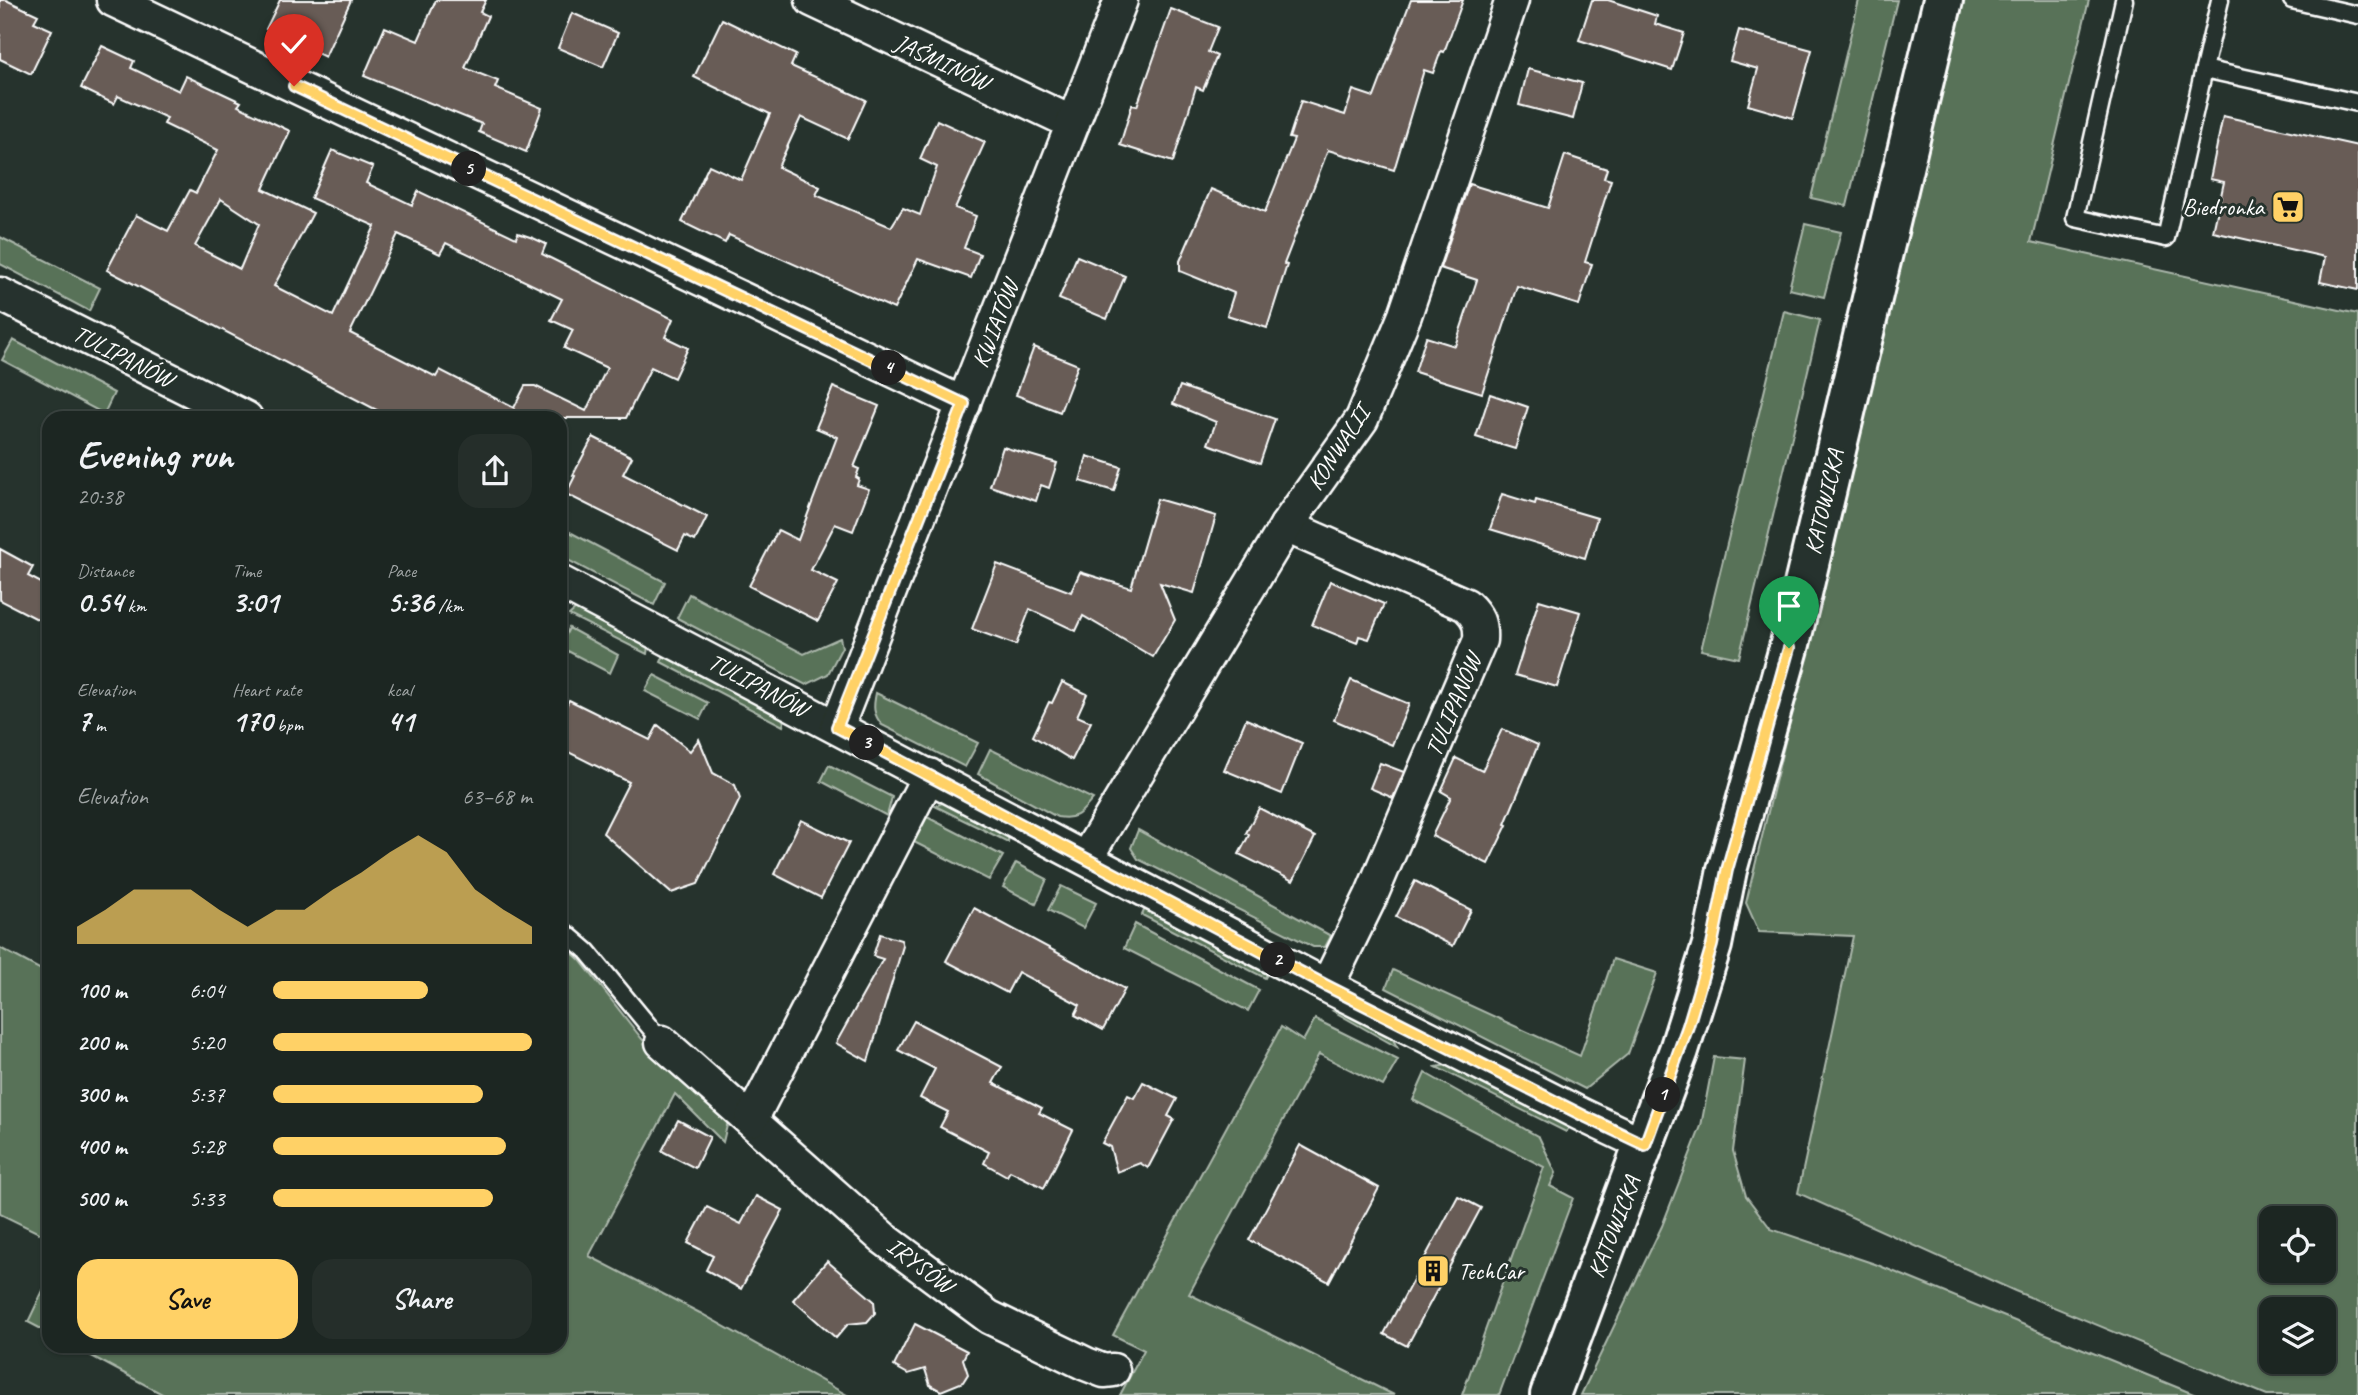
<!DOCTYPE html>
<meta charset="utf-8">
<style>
body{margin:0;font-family:Caveat,sans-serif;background:#252e2a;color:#f1f3f6;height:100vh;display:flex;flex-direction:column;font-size:26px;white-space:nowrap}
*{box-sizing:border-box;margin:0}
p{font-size:23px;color:#a0a5a5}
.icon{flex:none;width:38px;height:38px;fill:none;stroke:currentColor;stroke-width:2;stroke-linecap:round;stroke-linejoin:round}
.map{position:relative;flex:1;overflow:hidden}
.details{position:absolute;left:42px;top:411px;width:525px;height:942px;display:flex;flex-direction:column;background:#1c2622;border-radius:21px;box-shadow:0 2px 5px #0004,0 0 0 2px #3a4340}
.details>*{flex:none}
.buttons{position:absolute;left:2259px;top:1206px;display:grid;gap:14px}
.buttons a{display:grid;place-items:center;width:77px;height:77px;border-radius:14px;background:#1c2622;box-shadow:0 2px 5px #0004,0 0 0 2px #3a4340;font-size:35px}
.pin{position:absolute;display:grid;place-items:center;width:60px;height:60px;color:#fff;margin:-72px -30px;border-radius:50% 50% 50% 0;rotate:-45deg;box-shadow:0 0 7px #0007}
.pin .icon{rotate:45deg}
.km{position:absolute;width:35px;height:35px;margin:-18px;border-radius:50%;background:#222;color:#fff;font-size:19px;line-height:35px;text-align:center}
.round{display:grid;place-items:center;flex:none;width:74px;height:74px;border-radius:21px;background:#252e2a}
.summary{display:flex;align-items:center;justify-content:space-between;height:119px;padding:0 35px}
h1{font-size:38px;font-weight:800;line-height:52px}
.stats{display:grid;grid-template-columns:repeat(3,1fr);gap:10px;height:119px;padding:7px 35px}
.stats div{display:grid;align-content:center}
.stats b{font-size:30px;font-weight:800}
.stats small{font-size:19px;font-weight:400}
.stats p{font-size:19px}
.chart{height:196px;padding:14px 35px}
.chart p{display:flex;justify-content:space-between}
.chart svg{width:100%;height:126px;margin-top:7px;fill:#ffd166;opacity:.7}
.primary-button{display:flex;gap:14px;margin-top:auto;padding:14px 35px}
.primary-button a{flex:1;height:80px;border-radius:21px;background:#ffd166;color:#111;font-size:28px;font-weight:800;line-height:80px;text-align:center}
.primary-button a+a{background:#252e2a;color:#f1f3f6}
ul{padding:0 35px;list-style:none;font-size:23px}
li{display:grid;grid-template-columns:112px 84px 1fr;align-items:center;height:52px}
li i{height:18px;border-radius:9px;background:#ffd166}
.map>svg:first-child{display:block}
.green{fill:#587258;stroke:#acb8ac;stroke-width:2;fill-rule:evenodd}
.building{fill:#675b56;stroke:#fff;stroke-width:2;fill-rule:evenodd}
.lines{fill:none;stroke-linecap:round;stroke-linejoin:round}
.service-casing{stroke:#fff;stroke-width:21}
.minor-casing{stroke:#fff;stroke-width:37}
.secondary-casing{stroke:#fff;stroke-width:44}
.service{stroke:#26332d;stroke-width:16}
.minor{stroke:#26332d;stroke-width:32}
.secondary{stroke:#26332d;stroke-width:38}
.route-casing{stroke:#fff;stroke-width:14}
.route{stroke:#ffd166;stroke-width:9}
.labels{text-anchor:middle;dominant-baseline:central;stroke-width:6;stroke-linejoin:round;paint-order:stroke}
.street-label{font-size:24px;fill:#fff;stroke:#26332d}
.poi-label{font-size:24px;fill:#fff;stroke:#26332d;text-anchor:end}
</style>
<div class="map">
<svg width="2358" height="1395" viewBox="0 0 2358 1395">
<rect width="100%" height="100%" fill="#26332d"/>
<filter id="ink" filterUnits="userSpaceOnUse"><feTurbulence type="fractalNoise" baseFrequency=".0143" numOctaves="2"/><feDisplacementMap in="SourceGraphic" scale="14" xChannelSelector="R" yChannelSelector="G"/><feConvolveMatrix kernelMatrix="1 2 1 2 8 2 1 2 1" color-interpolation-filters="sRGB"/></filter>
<g filter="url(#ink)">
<g class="green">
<polygon points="1859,0 1897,0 1847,206 1811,198"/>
<path d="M1964 0H2089L2031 242 2358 314V1395H2267L2015 1291 1798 1193 1853 936 1759 932 1746 903ZM2272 1218H2324V1270H2272ZM2272 1309H2324V1362H2272Z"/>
<polygon points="1805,224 1841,232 1824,297 1789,289"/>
<polygon points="0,237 100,288 89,311 0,264"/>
<polygon points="1784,311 1820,320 1739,658 1701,650"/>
<polygon points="13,340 114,393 104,414 2,360"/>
<polygon points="566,530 665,582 654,605 560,556 560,542"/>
<polygon points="689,594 804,654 840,638 842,647 828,674 806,685 677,618"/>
<polygon points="577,608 648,646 647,654 569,615"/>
<polygon points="569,628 618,655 610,673 560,647"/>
<polygon points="665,653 781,715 784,722 783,726 661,662"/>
<polygon points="654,675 708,703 700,719 645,691"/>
<path d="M876 693 978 743 965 767 882 725C873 714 873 707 876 693Z"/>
<path d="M990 749 1093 799C1080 814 1077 820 1057 817L978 774Z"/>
<polygon points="829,765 892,797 887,816 821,781"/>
<polygon points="942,803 947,803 1009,833 1008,842 935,806"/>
<polygon points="925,816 1003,856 989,880 912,841"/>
<polygon points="1138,830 1331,936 1325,947 1313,947 1138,859 1131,848"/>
<polygon points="1016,863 1047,879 1036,904 1003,887"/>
<polygon points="1061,886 1096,903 1083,928 1048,910"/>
<polygon points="1146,906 1269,971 1265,978 1142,915"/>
<polygon points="1135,924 1259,990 1248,1011 1124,948"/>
<polygon points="560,942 580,960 642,1039 729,1117 723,1142 675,1094 589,1256 700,1313 847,1395 164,1395 73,1346 560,1346"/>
<polygon points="0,948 49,974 49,1238 0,1214"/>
<polygon points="1613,959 1657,973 1628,1054 1585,1089 1386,988 1393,970 1580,1056"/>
<polygon points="1342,1009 1389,1032 1397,1047 1333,1011"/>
<polygon points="1315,1019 1398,1060 1383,1086 1319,1054 1189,1294 1394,1395 1120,1395 1144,1350 1113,1335 1281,1027 1303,1041"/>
<polygon points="1714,1057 1745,1060 1733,1151 1746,1196 1771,1229 1875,1264 2196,1395 1581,1395 1662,1226 1701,1126"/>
<polygon points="1447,1065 1454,1067 1571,1125 1566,1132 1436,1067"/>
<polygon points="1425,1073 1539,1137 1556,1173 1550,1186 1573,1198 1499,1395 1462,1395 1544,1167 1413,1100"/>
<polygon points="49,1278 49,1333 28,1322"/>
</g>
<g class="building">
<polygon points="0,0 6,0 38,15 34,22 52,30 31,74 0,59"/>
<polygon points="280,0 351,0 325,57 266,29"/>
<polygon points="436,0 486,0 480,12 488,16 465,68 498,81 495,88 542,108 526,152 479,132 482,124 364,76 385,27 418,41"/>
<polygon points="1411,0 1463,0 1444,52 1441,51 1433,73 1424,70 1394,170 1328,150 1284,264 1287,265 1267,328 1227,315 1234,293 1180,271 1180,261 1211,189 1265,212 1294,139 1289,138 1301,101 1345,115 1353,90 1374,97"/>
<polygon points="1592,0 1608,0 1657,16 1655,24 1684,33 1672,70 1579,40"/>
<polygon points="1171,9 1218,27 1208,52 1217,56 1203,90 1196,87 1173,162 1120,145 1132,105 1137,106"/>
<polygon points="572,13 618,33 603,67 558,48"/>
<polygon points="722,19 796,55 791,66 866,100 848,139 801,117 778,167 820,187 816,195 891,227 903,208 920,215 937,167 920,159 937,120 985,142 955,208 976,216 964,248 980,254 971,278 918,259 894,309 729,235 725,243 682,222 709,165 741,180 770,114 694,77"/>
<polygon points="1739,30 1812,50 1793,118 1748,105 1758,69 1730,61"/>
<path d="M102 46 134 61 131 68 179 91 186 76 241 102 238 106 290 131 263 189 313 213 274 286 333 316 375 226 311 198 332 150 373 167 366 183 412 205 418 191 516 238 518 233 533 238 546 244 542 254 673 319 665 337 688 348 674 378 651 367 626 418H392L107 270 136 215 168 231 190 190 196 193 218 150 164 124 167 118 118 96 114 104 81 88ZM221 199 259 224 240 269 195 246ZM398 234 440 254 446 243 562 299 551 320 573 330 564 348 607 368 586 411 535 386H525L514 408 440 370 436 377 350 333Z"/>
<polygon points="1528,69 1582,83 1573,119 1519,105"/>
<polygon points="2223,116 2358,146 2358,290 2320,282 2325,257 2213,232 2224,182 2210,179"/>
<polygon points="1565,155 1607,169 1604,178 1611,180 1585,262 1592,264 1579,305 1517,286 1482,393 1415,372 1426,337 1455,346 1477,280 1440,268 1469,184 1548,208"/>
<polygon points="1077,256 1125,276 1107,319 1059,299"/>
<polygon points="1034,347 1078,365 1060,412 1016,395"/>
<polygon points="1180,386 1275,419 1260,463 1208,444 1216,422 1173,404"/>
<polygon points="833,387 879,406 854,467 859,469 856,477 859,479 857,485 869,489 853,531 835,524 811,570 838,583 818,621 749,586 778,530 798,540 837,437 816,428"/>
<polygon points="1490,394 1528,407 1515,449 1476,437"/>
<polygon points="593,437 632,457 623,474 707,517 695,541 685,536 678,550 566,494 575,476 573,475"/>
<polygon points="1003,447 1057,463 1049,488 1041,485 1036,501 990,486"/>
<polygon points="1087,456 1121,467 1114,491 1080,481"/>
<polygon points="1502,494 1535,504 1536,500 1597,518 1585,558 1490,529"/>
<polygon points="1157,499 1216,516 1194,593 1160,583 1175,620 1153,657 1083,616 1076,631 1030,609 1016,645 972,629 997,564 1071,592 1080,572 1131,588"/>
<polygon points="0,549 33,567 28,576 49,587 49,625 0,600"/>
<polygon points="1330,581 1384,604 1369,639 1359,636 1357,643 1312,625"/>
<polygon points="1539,600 1580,612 1557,687 1515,675"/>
<polygon points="1351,680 1409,704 1392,745 1334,720"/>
<polygon points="1062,682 1087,694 1077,716 1091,722 1072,760 1033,736 1049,702 1052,703"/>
<polygon points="569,700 650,740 658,725 690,751 699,739 713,773 735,785 740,799 698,884 671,893 603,833 629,782 560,748 560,711 564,710"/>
<polygon points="1246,719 1302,743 1282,794 1224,770"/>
<polygon points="1502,729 1538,745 1505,824 1507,825 1488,864 1432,836 1451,797 1441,791 1456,758 1482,771"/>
<polygon points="1380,763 1404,772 1393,798 1370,788"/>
<polygon points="1259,808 1315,837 1293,881 1239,854 1249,835 1246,833"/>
<polygon points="801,820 849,843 821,898 774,874"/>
<polygon points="1415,881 1471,910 1453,946 1396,917"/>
<polygon points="974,908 1125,989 1103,1030 1075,1015 1080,1005 1018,972 1007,993 946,961"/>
<polygon points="880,934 901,940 903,946 868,1061 836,1043 883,959 873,956"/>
<polygon points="914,1021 1002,1067 993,1083 1042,1108 1039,1113 1073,1130 1044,1188 1010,1171 1007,1176 984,1163 989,1152 940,1127 948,1112 920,1098 935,1069 898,1050"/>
<polygon points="1143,1082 1177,1099 1168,1116 1174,1119 1148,1168 1140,1163 1117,1172 1110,1147 1102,1143 1128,1095 1134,1098"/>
<polygon points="678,1120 710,1137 695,1168 662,1151"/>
<polygon points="1300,1145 1379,1188 1329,1282 1249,1240"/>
<polygon points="756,1196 783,1210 741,1289 706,1270 713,1256 688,1243 707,1207 741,1224"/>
<polygon points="1458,1196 1481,1208 1407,1346 1384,1334"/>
<polygon points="827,1261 874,1301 875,1313 867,1322 848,1324 836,1338 793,1300"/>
<polygon points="915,1324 967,1351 963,1359 968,1374 963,1382 941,1391 930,1385 925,1369 908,1374 894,1366"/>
</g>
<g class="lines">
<defs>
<g id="service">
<polyline points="2124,0 2075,218 2166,238 2204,69 2358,103"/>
<polyline points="2292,0 2358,15"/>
<polyline points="2204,69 2220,0"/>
<polyline points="560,928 587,951 662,1042"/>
</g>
<g id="minor">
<polyline points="113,0 964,404"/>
<polyline points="812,0 1073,123"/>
<polyline points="0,294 246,418"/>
<path d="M1286 526 1466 605C1478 616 1481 624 1480 640L1371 896 1327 986"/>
<polyline points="560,582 1327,986 1584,1116 1645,1145"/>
<polyline points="837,727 1121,0"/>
<polyline points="1086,858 1286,526 1362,419 1405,315 1512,0"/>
<polyline points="662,1042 883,1238 989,1317 1086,1364 1104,1371 1113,1370"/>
<polyline points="751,1120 929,775"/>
</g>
<polyline id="secondary" points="1550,1395 1679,1050 1712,945 1727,870 1789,648 1943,0"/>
</defs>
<use href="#service" class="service-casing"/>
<use href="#minor" class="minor-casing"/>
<use href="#secondary" class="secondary-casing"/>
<use href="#service" class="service"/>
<use href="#minor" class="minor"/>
<use href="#secondary" class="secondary"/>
</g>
</g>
<g class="lines" filter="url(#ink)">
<defs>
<polyline id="route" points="294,86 964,404 837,727 1327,986 1584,1116 1645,1145 1688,1026 1712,945 1727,870 1789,648"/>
</defs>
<use href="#route" class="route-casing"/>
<use href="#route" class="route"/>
</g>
<defs>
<symbol id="supermarket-square" viewBox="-11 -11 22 22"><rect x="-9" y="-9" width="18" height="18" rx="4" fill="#ffd166" stroke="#26332d"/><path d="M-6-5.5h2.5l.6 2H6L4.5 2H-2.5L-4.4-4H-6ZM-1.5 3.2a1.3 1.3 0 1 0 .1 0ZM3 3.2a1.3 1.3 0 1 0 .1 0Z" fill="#111"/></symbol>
<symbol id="building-square" viewBox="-11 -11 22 22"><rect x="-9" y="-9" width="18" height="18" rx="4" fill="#ffd166" stroke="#26332d"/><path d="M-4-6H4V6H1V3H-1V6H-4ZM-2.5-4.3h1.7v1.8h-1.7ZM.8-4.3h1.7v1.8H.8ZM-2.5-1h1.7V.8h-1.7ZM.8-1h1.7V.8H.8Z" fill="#111"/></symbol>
</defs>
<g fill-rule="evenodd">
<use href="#supermarket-square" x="2269" y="188" width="38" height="38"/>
<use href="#building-square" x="1414" y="1252" width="38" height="38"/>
</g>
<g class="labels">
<g class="street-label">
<text transform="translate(942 62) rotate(25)">JAŚMINÓW</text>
<text transform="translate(995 324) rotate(-69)">KWIATÓW</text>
<text transform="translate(123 356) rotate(27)">TULIPANÓW</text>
<text transform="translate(1338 448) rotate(-57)">KONWALII</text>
<text transform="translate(1824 502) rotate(-77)">KATOWICKA</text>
<text transform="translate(758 685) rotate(28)">TULIPANÓW</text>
<text transform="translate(1453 705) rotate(-67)">TULIPANÓW</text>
<text transform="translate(1614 1227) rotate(-69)">KATOWICKA</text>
<text transform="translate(920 1265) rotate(37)">IRYSÓW</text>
</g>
<g class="poi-label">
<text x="2264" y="207">Biedronka</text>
<text x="1458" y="1271" text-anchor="start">TechCar</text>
</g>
</g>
</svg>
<div class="buttons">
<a><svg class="icon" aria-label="locate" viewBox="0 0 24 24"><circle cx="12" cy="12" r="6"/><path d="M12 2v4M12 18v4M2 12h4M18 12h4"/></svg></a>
<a><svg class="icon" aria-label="layers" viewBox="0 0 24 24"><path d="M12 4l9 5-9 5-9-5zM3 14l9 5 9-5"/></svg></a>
</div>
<div class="pin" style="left:1789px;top:648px;background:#1e9e55"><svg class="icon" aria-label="arrive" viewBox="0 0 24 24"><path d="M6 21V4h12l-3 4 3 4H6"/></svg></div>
<div class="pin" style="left:294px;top:86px;background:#d93025"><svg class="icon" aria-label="check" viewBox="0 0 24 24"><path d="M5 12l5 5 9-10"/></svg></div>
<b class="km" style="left:1663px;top:1095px">1</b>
<b class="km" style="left:1278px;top:960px">2</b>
<b class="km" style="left:867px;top:743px">3</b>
<b class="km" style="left:889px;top:368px">4</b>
<b class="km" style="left:469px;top:169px">5</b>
<section class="details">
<div class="summary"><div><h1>Evening run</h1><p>20:38</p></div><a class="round"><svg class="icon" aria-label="share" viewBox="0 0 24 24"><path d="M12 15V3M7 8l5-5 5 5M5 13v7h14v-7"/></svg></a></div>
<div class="stats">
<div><p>Distance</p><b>0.54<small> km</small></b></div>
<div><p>Time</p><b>3:01</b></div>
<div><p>Pace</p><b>5:36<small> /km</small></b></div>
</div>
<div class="stats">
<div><p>Elevation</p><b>7<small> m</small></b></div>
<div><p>Heart rate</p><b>170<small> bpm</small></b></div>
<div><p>kcal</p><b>41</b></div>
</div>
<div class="chart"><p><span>Elevation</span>63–68 m</p>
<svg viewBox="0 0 160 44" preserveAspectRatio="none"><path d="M0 44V38L10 32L20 25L30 25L40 25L50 32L60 38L70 32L80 32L90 25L100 19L110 12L120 6L130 12L140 25L150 32L160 38V44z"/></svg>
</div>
<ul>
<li><b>100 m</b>6:04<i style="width:60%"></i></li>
<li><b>200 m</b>5:20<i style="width:100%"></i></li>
<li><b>300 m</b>5:37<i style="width:81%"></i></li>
<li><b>400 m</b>5:28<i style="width:90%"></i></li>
<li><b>500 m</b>5:33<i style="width:85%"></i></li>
</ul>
<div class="primary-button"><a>Save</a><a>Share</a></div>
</section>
</div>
